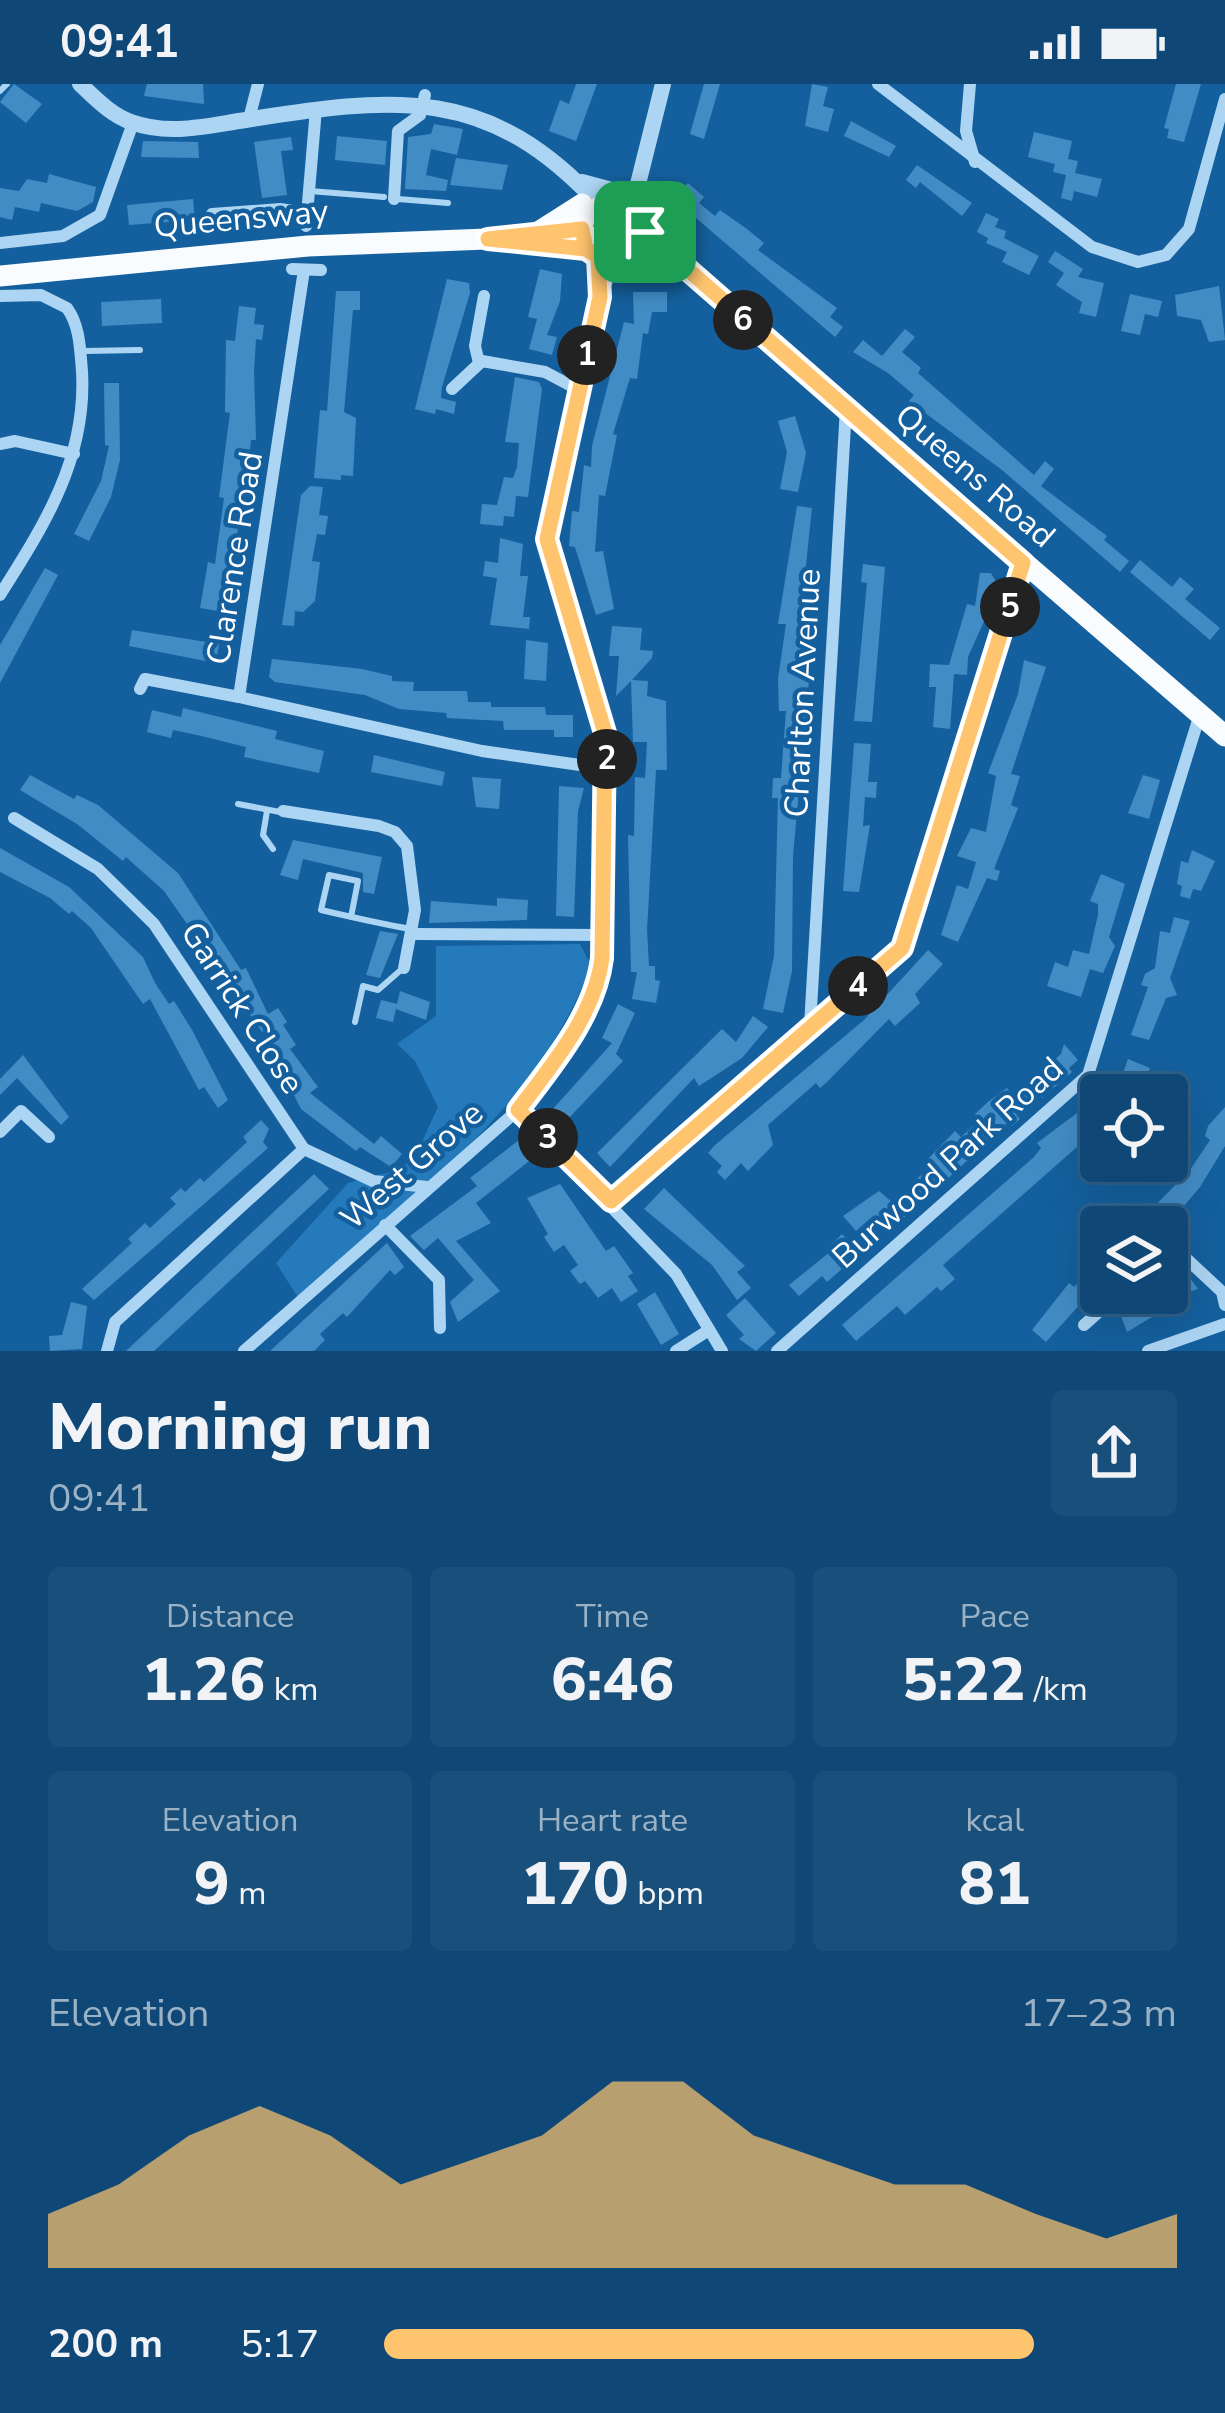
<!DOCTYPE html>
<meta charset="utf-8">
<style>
body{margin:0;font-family:"Nunito Sans",sans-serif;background:#184f7b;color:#f1f3f6;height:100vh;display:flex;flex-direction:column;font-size:45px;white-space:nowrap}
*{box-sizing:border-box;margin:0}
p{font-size:39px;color:#9bb2c5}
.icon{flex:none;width:66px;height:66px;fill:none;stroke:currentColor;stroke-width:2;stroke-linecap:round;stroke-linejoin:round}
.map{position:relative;height:1267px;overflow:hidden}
.panel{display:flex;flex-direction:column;background:#0f4876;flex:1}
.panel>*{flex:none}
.fabs{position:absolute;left:1080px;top:990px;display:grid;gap:24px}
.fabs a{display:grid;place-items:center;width:108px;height:108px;border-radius:12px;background:#0f4876;box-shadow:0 12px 48px #0002,0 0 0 3px #2f6088;font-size:60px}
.pin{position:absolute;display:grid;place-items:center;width:102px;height:102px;color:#fff;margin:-51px;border-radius:24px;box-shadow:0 6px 18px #0006}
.km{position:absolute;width:60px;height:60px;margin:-30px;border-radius:50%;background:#222;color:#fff;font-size:33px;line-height:60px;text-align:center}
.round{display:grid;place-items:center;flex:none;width:126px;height:126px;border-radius:12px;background:#184f7b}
.headline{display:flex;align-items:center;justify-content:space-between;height:204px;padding:0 48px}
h1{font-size:66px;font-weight:800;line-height:90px}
.figures{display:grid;grid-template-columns:repeat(3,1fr);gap:18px;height:204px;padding:12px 48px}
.figures div{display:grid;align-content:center;border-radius:12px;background:#184f7b;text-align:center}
.figures b{font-size:60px;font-weight:800}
.figures small{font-size:33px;font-weight:400}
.figures p{font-size:33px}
.chart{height:336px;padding:24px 48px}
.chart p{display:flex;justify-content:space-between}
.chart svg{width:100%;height:216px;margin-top:12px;fill:#ffc46e;opacity:.7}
ul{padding:0 48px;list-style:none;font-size:39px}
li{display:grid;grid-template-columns:192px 144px 1fr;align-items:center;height:90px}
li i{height:30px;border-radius:15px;background:#ffc46e}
.status{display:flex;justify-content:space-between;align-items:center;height:84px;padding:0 60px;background:#0f4876;direction:ltr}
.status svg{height:33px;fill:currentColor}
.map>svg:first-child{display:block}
.green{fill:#247aba}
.building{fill:#428cc5}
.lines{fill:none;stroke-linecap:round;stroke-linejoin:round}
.service{stroke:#acd5f3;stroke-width:6}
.minor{stroke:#acd5f3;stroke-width:12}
.tertiary{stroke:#acd5f3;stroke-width:16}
.primary{stroke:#f8fcff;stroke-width:21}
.route-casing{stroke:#fff;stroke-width:24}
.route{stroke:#ffc46e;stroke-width:15}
.labels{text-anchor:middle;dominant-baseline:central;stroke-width:9;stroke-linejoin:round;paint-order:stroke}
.street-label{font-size:33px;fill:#fff;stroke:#14609e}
</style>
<div class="status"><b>09:41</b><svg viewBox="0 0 49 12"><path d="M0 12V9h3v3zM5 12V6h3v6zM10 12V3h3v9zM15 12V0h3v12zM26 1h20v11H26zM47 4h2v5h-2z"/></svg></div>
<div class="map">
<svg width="1225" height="1267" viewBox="0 0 1225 1267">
<rect width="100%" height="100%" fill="#14609e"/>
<path class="green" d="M580 860 591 881C539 1024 408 1115 299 1215L276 1179 348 1099 402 1085 419 1064 438 1023 415 977 397 960 436 932V862Z"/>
<g class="building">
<polygon points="14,0 42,20 26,39 0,18"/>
<polygon points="147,0 203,0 204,20 144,12"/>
<polygon points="576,0 597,0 576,57 549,47 560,16 569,20"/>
<polygon points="704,0 720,0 704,55 690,50"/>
<polygon points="812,0 828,3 823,22 834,25 828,48 805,42"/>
<polygon points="1176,0 1201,0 1184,58 1167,54 1169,45 1164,44"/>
<polygon points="851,37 896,62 889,73 844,52"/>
<polygon points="434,40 463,45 457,71 431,65 426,91 448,96 446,107 405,105 408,53 431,50"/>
<polygon points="1034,48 1072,57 1068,75 1078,77 1075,89 1102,95 1097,113 1074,107 1072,117 1061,114 1066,91 1053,88 1055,80 1028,73"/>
<polygon points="337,52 387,57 385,81 335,76"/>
<polygon points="291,53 293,66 281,67 287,111 262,114 254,58"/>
<polygon points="143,57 198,58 199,74 141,73"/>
<polygon points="456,74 508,81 502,106 450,101"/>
<polygon points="917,81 972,119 962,132 920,98 916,104 906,96"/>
<polygon points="49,90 96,103 93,118 77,127 41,119 39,128 15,123 12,136 0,133 0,104 19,107 27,95 47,99"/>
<polygon points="688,99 704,113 699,119 715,132 720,126 747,145 764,159 758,166 837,224 830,233 843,243 835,253 682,122 688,115 680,108"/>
<polygon points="193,115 195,136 129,141 127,121"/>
<polygon points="986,129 999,135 995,143 1006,147 1004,154 1039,172 1029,191 1002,178 1007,168 986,159 988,154 977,148"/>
<polygon points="1055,167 1083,185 1078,193 1104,199 1096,233 1079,229 1082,218 1056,201 1064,189 1048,178"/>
<polygon points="540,185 562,190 560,217 547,251 557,253 552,271 529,265 537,235 528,233"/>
<polygon points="447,195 469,199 470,209 442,303 441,314 456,318 454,330 436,325 435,330 415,325"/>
<polygon points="1219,202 1225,256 1209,258 1201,236 1177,232 1175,211"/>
<polygon points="336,207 360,207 360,226 353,226 344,328 356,334 353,392 341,391 341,396 314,394 320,326 327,327"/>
<polygon points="633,208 667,208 667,228 652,228 648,250 643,249 637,295 630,294 613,350 617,351 605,412 599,411 595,468 603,467 614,525 596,531 575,463 569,462 572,427 579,428 584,381 591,383 592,362 624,238 634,240"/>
<polygon points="1130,210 1162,217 1158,233 1145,230 1140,251 1121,247"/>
<polygon points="161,215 162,239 102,242 101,218"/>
<polygon points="239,222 256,224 254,240 264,241 262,256 256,255 254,288 256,356 251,356 248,387 242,387 234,494 223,528 200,524 208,478 215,480 224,414 219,413 230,329 225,328 226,256 235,257"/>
<polygon points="905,245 915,253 902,268 921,284 918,289 1034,391 1045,377 1054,385 1041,402 1107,452 1104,456 1129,477 1120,488 1002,386 909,317 914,311 888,289 853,268 863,256 882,272"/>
<polygon points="515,293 539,298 542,305 528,413 516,412 514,433 504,432 503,442 480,440 482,420 497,421 504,393 513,394 517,383 519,359 505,358"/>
<polygon points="104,299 119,299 120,376 111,413 89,457 74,450 101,397 109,362 105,361"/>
<polygon points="795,332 806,369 798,408 780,405 787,368 778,337"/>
<polygon points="310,402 323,403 319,431 328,432 325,451 317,450 312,477 320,478 315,517 303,528 295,527 294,542 282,541 301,411"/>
<polygon points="797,422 812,424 804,500 809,501 805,538 810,538 810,585 793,772 792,887 783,929 763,925 774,872 778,714 772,714 773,694 781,694 786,627 779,627 778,595 786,540 778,540"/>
<polygon points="500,454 523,460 520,492 528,492 523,533 530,533 529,545 490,541 497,494 483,492 485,477 498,479"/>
<polygon points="1140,476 1172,503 1180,493 1194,505 1185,515 1220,544 1210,556 1130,488"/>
<polygon points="863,480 885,483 872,638 854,637 867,499 861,498"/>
<polygon points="45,484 58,491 0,599 0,561"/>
<polygon points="980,489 991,489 995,496 995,513 968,573 967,591 954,590 950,645 933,643 936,603 929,603 930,580 949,581 967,520 975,522"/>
<polygon points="612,542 642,544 640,566 653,567 652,574 632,596 648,597 647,612 666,617 667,686 656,686 647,846 649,882 655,882 655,896 660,897 656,919 632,915 637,888 631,888 628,751 634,752 635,693 645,694 647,658 633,658 631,597 616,612 619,572 609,572"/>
<polygon points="132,546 219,560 216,579 129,562"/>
<polygon points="526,556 548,559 546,597 524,595"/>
<polygon points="272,575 362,585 392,592 392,597 414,598 413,607 467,607 468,618 491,618 491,623 545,623 546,631 573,631 573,653 554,653 554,646 504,646 503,637 447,634 446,629 399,625 365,611 275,598 269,593"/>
<polygon points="1024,576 1046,583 1011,690 1020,692 1011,721 1018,724 994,785 1000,787 997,797 987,794 958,858 941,851 957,801 968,805 976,778 957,772 971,744 986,748 996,692 988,689 1018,610"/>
<polygon points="183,624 277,647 275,655 324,667 319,689 244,673 246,663 197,651 173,646 171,654 147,648 152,626 181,633"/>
<polygon points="854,659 871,660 868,698 877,698 876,714 865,713 863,742 870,741 859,808 843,807"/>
<polygon points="374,671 445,688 442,702 371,688"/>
<polygon points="30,691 74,715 77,711 98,721 178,789 241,886 246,884 268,930 278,924 287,938 283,941 296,961 290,965 318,1003 310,1009 374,1060 381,1052 402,1070 391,1083 360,1063 356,1067 301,1025 279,981 283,978 164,807 126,773 123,777 77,740 20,706"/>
<polygon points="1143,691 1160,696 1149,735 1128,729"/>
<polygon points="472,693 501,695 499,725 476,723"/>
<polygon points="559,702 584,704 578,727 574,833 556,832"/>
<polygon points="293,756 382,773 374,810 363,808 363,789 303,775 298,796 280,791"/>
<polygon points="0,764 69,803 143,873 155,899 169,920 174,917 192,946 228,1016 218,1024 204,1003 199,1006 150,915 143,920 91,844 72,827 69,830 50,814 0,788"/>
<polygon points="1192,766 1215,777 1201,807 1193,805 1190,815 1180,812 1182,802 1177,800 1181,777 1188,779"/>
<polygon points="1101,790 1125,800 1109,853 1115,862 1103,889 1090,885 1081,913 1047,902 1055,878 1068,883 1073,866 1089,870 1098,831 1098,820 1090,817"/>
<polygon points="497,814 528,816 527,836 429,839 431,817 497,822"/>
<polygon points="1174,833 1190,837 1170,894 1177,911 1166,914 1149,956 1131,951 1148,903 1141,901 1145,890 1155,884 1160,847 1170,849"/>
<polygon points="380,847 398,850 380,894 366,891"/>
<polygon points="928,866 943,880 915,910 920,919 895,942 889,935 827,998 820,1004 816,999 768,1041 773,1061 748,1087 741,1079 725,1096 717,1088 722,1082 708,1069 715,1061 864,936"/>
<polygon points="400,907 430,918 426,936 396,925 393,938 376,934 381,916 397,920"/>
<polygon points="618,920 635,929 616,970 623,977 566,1037 552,1026 612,959 602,954"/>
<polygon points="753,932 768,943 742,974 699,1002 694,994 610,1083 597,1069 722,945 736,958"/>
<polygon points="1064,960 1078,976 1069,984 1072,988 1042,1014 1039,1011 1016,1031 1020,1035 1012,1042 1008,1038 924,1117 910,1101 931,1082 926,1077 955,1047 961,1053 980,1036 975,1030 989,1017 1007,1004 1014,1012 1061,970"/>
<polygon points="23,971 69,1033 61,1041 17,994 0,1011 0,995"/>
<polygon points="1128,975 1150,984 1140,1011 1115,1011"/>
<polygon points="1101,1011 1101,1049 1089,1059 1086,1055 943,1181 955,1195 941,1207 937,1203 905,1231 897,1222 856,1257 842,1241 1034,1073 1041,1064 1037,1059"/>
<polygon points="1225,1023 1225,1062 1200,1103 1166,1143 1134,1143 1190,1086 1210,1056 1205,1052 1208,1042"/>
<polygon points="261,1036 269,1045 263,1058 268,1064 94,1216 82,1205 132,1159 128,1155 145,1139 150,1144 176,1120 170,1114 181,1104 185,1108 200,1094 204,1098 247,1058 243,1053"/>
<polygon points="523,1053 538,1070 476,1119 491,1139 456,1157 500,1207 458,1238 450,1218 474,1196 438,1154 424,1166 410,1152 477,1102 470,1094"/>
<polygon points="314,1090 329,1105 154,1267 126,1267"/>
<polygon points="560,1100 606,1167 614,1162 633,1189 628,1192 638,1207 621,1218 612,1204 598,1214 585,1197 580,1200 570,1187 578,1181 564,1161 554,1168 544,1153 548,1150 527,1114"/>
<polygon points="664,1104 745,1182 737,1188 751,1204 737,1216 712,1181 644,1125"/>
<polygon points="879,1107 907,1131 887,1148 873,1132 856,1147 843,1132"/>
<polygon points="842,1150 860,1169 827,1198 822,1192 799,1212 789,1201 830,1168 827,1165"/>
<polygon points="387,1159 404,1183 395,1191 390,1186 347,1233 343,1229 320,1250 325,1256 314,1267 270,1267"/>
<polygon points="1101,1175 1101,1197 1046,1258 1032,1246 1069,1199 1074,1203"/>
<polygon points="1187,1190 1198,1205 1159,1218 1162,1227 1127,1248 1120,1229 1141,1222 1137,1212 1167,1209 1167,1197"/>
<polygon points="655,1208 679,1250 661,1261 637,1220"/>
<polygon points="745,1214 776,1249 756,1267 739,1255 744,1251 726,1231"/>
<polygon points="71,1218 87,1222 82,1265 50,1267 49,1252 62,1251"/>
</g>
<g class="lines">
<g class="service">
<polyline points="0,7 7,0"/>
<polyline points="310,107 384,113"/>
<polyline points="398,115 448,119"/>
<polyline points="84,267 140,266"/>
<polyline points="238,720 280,728"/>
<polyline points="267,727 263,751 273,765"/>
<path d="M351 833 358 797 329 791 321 826C351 833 381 840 411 845"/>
<polyline points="355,938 363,902 378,906 402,885"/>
</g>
<g class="minor">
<polyline points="878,0 1092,163 1138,178 1166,171 1189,145 1225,15"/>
<polyline points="970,0 966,47 975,78"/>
<polyline points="249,35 258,0"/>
<polyline points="394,115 398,47 420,31 425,11"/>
<polyline points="212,130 280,125 307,129"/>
<polyline points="306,142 316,25"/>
<polyline points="0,159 63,152 100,131 133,39"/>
<polyline points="598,173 600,206"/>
<polyline points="292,185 321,186"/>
<polyline points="304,186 239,613 482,667 608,685"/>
<path d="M0 212 41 211 67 224C80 242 80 265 82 287 87 374 45 440 0 511"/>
<polyline points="479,279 475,262 484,212"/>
<polyline points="452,305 482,277 545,288 579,306"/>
<polyline points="0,360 15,357 74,370"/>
<polyline points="140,605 145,595 239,613"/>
<polyline points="283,727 379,742 395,748 407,762 415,826 404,884"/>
<polyline points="14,734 98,785 154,840 304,1065 373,1097 427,1103"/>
<polyline points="415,850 603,851"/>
<polyline points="810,942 846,324"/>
<polyline points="518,1026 676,1190 722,1267"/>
<polyline points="0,1048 21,1027 49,1053"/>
<polyline points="611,1117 902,864 1023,479"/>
<polyline points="385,1141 439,1196 440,1244"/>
<polyline points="1173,1162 1222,1208 1225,1221"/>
<polyline points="1167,1167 1183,1140"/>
<polyline points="1084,1241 1120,1209"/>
<polyline points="107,1267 115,1238 304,1065"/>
<polyline points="244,1267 518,1026 597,903 605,649 552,479 547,443 600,213 617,174"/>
<polyline points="676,1267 709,1246"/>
<polyline points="777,1267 1088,991 1200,630"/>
<polyline points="1148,1267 1225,1240"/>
</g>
<g class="tertiary">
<path d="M80 0C95 14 111 31 131 38 167 51 202 43 239 37 397 12 489 0 601 123"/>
<polyline points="582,98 623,109"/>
<polyline points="630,132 663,0"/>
</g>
<g class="primary">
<circle cx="608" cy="149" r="27"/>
<polyline points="635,142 1225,652"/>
<polyline points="538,148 582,120"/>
<polyline points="0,192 308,162 487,155 582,145"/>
</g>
</g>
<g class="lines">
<defs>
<path id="route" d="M645 148 635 142 631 164 610 176 586 165 488 155 582 145 586 165 598 173 600 213 547 455 605 649 602 874C595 931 552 981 518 1026L611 1117 902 864 1023 479 645 148"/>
</defs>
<use href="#route" class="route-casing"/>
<use href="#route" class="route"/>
</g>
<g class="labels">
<g class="street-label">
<text transform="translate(241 135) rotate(-5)">Queensway</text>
<text transform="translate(975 392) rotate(41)">Queens Road</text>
<text transform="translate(235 474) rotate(-81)">Clarence Road</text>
<text transform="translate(803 609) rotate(-87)">Charlton Avenue</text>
<text transform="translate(242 924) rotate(57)">Garrick Close</text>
<text transform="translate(948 1079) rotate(-42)">Burwood Park Road</text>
<text transform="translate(412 1082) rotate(-41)">West Grove</text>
</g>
</g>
</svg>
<div class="fabs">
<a><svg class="icon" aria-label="locate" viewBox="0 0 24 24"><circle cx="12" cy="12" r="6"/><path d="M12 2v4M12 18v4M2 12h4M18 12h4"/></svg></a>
<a><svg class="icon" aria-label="layers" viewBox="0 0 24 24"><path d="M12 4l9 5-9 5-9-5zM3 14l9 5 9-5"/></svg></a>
</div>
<div class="pin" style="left:645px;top:148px;background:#1e9e55"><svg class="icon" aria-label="arrive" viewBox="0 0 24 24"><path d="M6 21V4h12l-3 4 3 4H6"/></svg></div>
<b class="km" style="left:587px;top:271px">1</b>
<b class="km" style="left:607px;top:675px">2</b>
<b class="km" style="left:548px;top:1054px">3</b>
<b class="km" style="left:858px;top:902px">4</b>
<b class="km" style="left:1010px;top:523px">5</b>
<b class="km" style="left:743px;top:236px">6</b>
</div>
<section class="panel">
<div class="headline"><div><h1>Morning run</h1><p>09:41</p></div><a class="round"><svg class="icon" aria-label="share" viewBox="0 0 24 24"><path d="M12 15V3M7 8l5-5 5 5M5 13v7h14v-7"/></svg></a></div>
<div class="figures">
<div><p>Distance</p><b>1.26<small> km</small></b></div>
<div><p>Time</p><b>6:46</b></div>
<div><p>Pace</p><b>5:22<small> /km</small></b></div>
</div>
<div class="figures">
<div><p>Elevation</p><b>9<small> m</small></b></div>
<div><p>Heart rate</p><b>170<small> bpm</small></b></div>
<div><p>kcal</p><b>81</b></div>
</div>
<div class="chart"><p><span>Elevation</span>17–23 m</p>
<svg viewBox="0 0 160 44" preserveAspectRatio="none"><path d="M0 44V33L10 27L20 17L30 11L40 17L50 27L60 22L70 17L80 6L90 6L100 17L110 22L120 27L130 27L140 33L150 38L160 33V44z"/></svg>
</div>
<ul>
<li><b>200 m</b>5:17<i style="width:82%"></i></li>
</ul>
</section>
